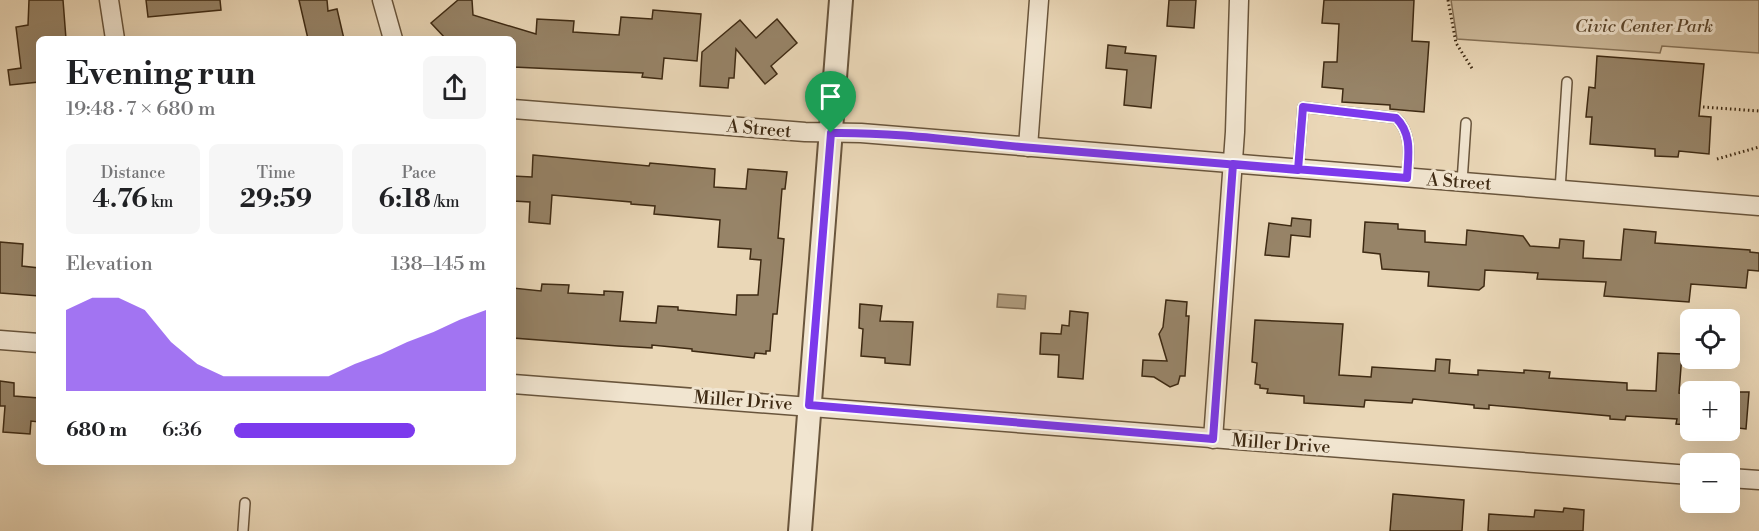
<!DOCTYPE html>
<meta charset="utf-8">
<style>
body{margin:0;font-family:"Libre Bodoni",serif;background:#f6f6f6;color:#202124;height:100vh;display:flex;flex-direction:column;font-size:22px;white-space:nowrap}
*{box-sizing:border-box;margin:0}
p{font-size:20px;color:#757577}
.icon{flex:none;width:33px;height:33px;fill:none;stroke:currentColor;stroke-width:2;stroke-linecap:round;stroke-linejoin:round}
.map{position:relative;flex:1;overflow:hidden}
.sheet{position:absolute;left:36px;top:36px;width:480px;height:429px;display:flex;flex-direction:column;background:#fff;border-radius:9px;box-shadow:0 6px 24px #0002}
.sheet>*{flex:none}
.buttons{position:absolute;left:1680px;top:309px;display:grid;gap:12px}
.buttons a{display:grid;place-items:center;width:60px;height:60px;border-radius:9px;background:#fff;box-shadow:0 6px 24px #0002;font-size:30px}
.pin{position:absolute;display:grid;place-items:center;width:51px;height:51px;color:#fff;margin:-62px -26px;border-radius:50% 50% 50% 0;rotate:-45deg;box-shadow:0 0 6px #0007}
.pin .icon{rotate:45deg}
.round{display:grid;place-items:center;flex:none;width:63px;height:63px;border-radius:9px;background:#f6f6f6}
.head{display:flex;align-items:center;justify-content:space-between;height:102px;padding:0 30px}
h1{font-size:33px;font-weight:700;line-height:45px}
.figures{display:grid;grid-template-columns:repeat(3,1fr);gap:9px;height:102px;padding:6px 30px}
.figures div{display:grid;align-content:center;border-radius:9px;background:#f6f6f6;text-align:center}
.figures b{font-size:26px;font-weight:700}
.figures small{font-size:16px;font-weight:400}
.figures p{font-size:16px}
.chart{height:168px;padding:12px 30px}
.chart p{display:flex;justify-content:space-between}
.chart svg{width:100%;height:108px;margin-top:6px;fill:#7c3aed;opacity:.7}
ul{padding:0 30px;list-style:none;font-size:20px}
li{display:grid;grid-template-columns:96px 72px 1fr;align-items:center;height:45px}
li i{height:15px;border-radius:8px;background:#7c3aed}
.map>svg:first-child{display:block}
.green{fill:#cdba9b;stroke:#867257;stroke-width:1.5}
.water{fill:#b09c7f;stroke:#826e54;stroke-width:1.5}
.building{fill:#978468;stroke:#3e2a13;stroke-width:1.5}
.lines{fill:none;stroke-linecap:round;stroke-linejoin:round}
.service-casing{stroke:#69553c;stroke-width:12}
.minor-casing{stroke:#69553c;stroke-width:21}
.tertiary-casing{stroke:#69553c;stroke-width:26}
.path{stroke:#3e2a13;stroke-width:3;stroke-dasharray:1.5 3;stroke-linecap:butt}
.service{stroke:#f1e5d0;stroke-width:9}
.minor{stroke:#f1e5d0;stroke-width:18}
.tertiary{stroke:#f1e5d0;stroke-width:22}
.route-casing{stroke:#fff;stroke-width:12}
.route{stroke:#7c3aed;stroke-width:8}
.labels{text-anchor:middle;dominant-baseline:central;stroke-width:6;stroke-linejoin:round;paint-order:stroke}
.park-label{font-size:18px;font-style:italic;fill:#5b472e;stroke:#f1e5d0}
.street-label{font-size:18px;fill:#3e2a13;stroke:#f1e5d0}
</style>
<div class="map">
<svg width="1759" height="531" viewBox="0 0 1759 531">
<rect width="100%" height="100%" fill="#ead7b7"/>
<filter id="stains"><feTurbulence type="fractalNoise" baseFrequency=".00333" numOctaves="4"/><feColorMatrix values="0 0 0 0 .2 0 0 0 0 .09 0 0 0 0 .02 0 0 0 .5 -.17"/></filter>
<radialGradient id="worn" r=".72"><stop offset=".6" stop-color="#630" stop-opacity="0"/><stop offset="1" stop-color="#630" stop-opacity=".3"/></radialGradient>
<polygon class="green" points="1451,0 1759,0 1759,53 1662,46 1660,53 1457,39"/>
<polygon class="water" points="998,294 1026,296 1025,309 997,307"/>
<g class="building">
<polygon points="29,0 63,0 66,39 39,39 39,82 10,85 8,70 21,68 16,27 28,25"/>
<polygon points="146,0 220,0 221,10 148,17"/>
<polygon points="299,0 327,0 328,11 337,9 344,39 308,39"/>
<polygon points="458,0 472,0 473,15 536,34 537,19 574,21 573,32 619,35 621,17 652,19 653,10 701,14 697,61 664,58 662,79 642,77 643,73 513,67 513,39 446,39 431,23"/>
<polygon points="1169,0 1196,0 1194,28 1167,26"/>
<polygon points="1324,0 1414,0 1412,41 1429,42 1424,112 1390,109 1390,105 1342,102 1343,89 1322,87 1324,62 1337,62 1339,24 1322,23"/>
<polygon points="777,19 797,43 771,66 777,74 765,84 736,49 734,78 729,78 728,88 700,86 702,52 740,20 756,38"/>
<polygon points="1108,45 1126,47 1125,53 1156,56 1151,108 1124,105 1127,70 1106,68"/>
<polygon points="1597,56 1704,64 1699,116 1711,117 1709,154 1679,151 1678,157 1655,156 1655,149 1590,144 1592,117 1586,117 1589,87 1595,88"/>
<polygon points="533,155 649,166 650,163 715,169 714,187 746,189 748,169 787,172 785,189 782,189 778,238 784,239 782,262 777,314 773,314 770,351 766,351 766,354 755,353 754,358 692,351 692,349 652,345 652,348 618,346 513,338 513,288 541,291 542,284 569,285 568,293 604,295 604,291 623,292 620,321 656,323 658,306 678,307 678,310 736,315 737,295 758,295 761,260 750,259 751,249 718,247 720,220 654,214 655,206 631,204 631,202 552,195 550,224 529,222 530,202 513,201 513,176 532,177"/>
<polygon points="1292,218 1311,220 1310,237 1291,235 1289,257 1265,255 1269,223 1291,226"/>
<polygon points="1365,222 1398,224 1398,229 1425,231 1425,242 1466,245 1467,230 1523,236 1530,246 1559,248 1560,239 1584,241 1583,258 1621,260 1624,229 1656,232 1655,243 1750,250 1750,252 1759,253 1759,271 1748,270 1746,288 1691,284 1689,302 1604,296 1606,282 1537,279 1538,273 1485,270 1484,286 1479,290 1428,286 1429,272 1382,269 1380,254 1363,252"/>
<polygon points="0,242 23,244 22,266 39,268 39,296 0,293"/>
<polygon points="1166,300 1187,302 1186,316 1189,316 1185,376 1180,376 1178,384 1170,387 1154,377 1142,376 1143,360 1167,361 1159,334 1163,327"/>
<polygon points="860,304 882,306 880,321 913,322 910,365 885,363 885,358 861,356 863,329 859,328"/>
<polygon points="1070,311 1088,313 1083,379 1058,377 1059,355 1040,354 1041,333 1061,334 1062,325 1069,326"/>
<polygon points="1255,320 1343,324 1339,375 1371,377 1372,367 1435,371 1436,359 1450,360 1449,373 1478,375 1478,370 1524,373 1524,370 1550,372 1549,378 1627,383 1627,390 1656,391 1658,353 1682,354 1679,393 1690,394 1690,425 1676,424 1677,419 1626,416 1625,420 1610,419 1610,416 1489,405 1489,409 1474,408 1474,405 1413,399 1412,403 1365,400 1364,407 1304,403 1304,396 1267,393 1268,389 1260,388 1260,385 1255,384 1257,363 1252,362"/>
<polygon points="0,381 14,383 14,396 39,398 39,422 31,421 30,434 3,432 5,406 0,406"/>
<polygon points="1730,392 1749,392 1746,429 1730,427"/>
<polygon points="1393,494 1464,500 1462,531 1390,531"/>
<polygon points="1564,508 1584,510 1583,531 1488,531 1489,514 1534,517 1535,510 1563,512"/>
</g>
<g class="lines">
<defs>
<g id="service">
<path d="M1298 169 1303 107 1396 118C1413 134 1408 157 1407 178"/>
<polyline points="1462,182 1466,123"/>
<polyline points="1560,190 1567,82"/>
<polyline points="243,531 245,503"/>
</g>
<g id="minor">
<polyline points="109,0 115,39"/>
<polyline points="382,0 393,39"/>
<polyline points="513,109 805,132 861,133 1759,206"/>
<polyline points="1028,147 1039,0"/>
<polyline points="0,340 39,343"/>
<polyline points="513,384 1690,475"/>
<polyline points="1213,439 1235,132 1239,0"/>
<polyline points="1730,478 1759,480"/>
</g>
<polyline id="tertiary" points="800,531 841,0"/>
</defs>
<use href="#service" class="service-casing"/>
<use href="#minor" class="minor-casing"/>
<use href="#tertiary" class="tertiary-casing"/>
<g class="path">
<polyline points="1448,0 1456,43 1473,70"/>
<polyline points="1703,107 1759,111"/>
<polyline points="1717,159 1759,147"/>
</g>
<use href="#service" class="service"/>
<use href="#minor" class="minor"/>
<use href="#tertiary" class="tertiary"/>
</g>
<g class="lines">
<defs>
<path id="route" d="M831 133 809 405 1213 439 1233 164 1407 178C1408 157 1413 134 1396 118L1303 107 1298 170C1206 162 1114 155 1021 147 958 141 894 132 831 133"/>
</defs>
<use href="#route" class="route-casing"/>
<use href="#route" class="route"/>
</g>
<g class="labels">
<g class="park-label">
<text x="1644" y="26">Civic Center Park</text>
</g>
<g class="street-label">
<text transform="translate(759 129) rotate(5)">A Street</text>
<text transform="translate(1459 182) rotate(4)">A Street</text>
<text transform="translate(743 401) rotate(4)">Miller Drive</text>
<text transform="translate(1281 444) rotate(4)">Miller Drive</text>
</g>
</g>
<rect width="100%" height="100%" filter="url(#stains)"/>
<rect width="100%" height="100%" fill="url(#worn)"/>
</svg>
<div class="buttons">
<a><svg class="icon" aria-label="locate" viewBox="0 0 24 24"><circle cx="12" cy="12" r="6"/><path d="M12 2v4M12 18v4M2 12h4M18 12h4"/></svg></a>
<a>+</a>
<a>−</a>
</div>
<div class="pin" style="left:831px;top:133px;background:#1e9e55"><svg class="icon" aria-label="arrive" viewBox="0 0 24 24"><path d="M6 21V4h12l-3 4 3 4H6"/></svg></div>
<section class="sheet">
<div class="head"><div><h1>Evening run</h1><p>19:48 · 7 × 680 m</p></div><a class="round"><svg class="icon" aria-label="share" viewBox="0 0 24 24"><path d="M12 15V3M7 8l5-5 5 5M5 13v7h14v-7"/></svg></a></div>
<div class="figures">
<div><p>Distance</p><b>4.76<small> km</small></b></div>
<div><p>Time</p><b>29:59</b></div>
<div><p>Pace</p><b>6:18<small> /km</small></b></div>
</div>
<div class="chart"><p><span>Elevation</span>138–145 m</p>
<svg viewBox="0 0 160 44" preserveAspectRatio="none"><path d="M0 44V11L10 6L20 6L30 11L40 24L50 33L60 38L70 38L80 38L90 38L100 38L110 33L120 29L130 24L140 20L150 15L160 11V44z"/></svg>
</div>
<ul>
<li><b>680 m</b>6:36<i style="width:72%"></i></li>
</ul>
</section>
</div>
